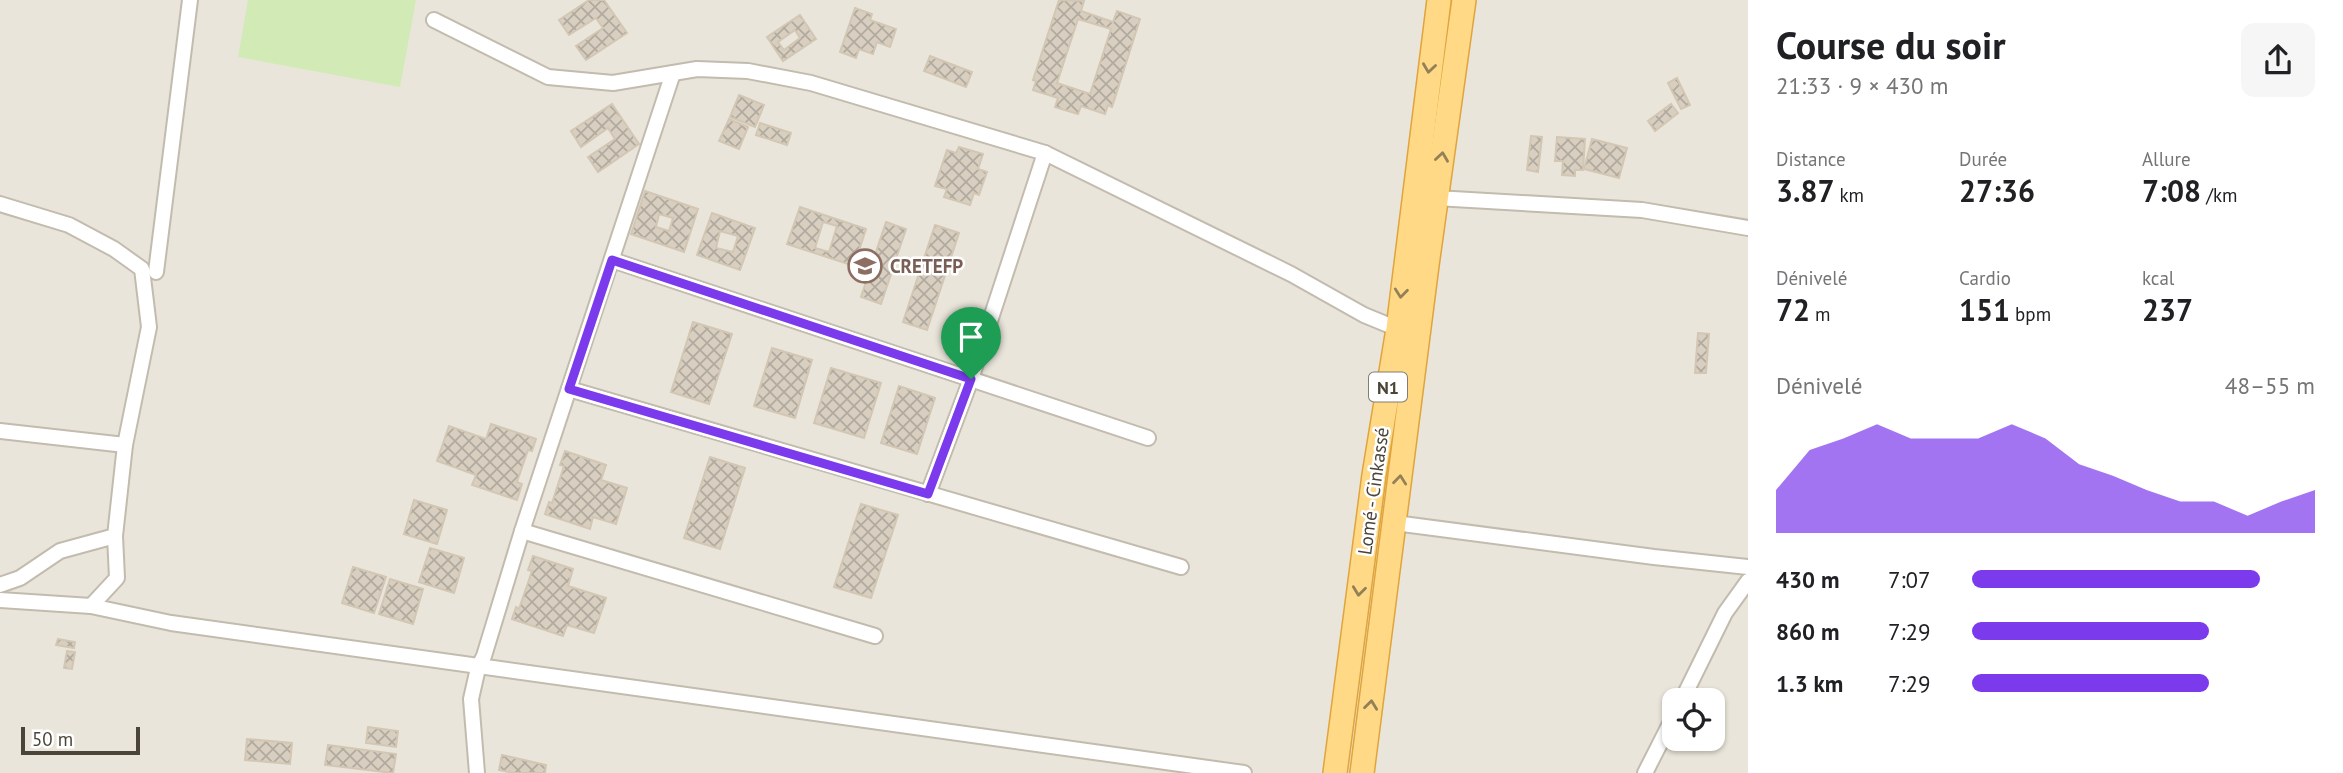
<!DOCTYPE html>
<html lang="fr">
<meta charset="utf-8">
<style>
body{margin:0;font-family:"PT Sans",sans-serif;background:#f6f6f6;color:#202124;height:100vh;display:flex;flex-direction:column;font-size:26px;white-space:nowrap}
*{box-sizing:border-box;margin:0}
p{font-size:23px;color:#757577}
.icon{flex:none;width:38px;height:38px;fill:none;stroke:currentColor;stroke-width:2;stroke-linecap:round;stroke-linejoin:round}
.map{position:relative;flex:1;overflow:hidden}
.details{display:flex;flex-direction:column;background:#fff;width:595px}
.details>*{flex:none}
.tools{position:absolute;left:1662px;top:688px;display:grid;gap:14px}
.tools a{display:grid;place-items:center;width:63px;height:63px;border-radius:14px;background:#fff;box-shadow:0 2px 5px #0004;font-size:35px}
.scale{position:absolute;left:21px;bottom:18px;width:119px;box-sizing:border-box;padding-left:7px;border:4px solid #4b4439;border-top:0;font-size:19px;line-height:24px;white-space:nowrap;color:#4b4439;-webkit-text-stroke:5px #fff;paint-order:stroke}
.pin{position:absolute;display:grid;place-items:center;width:60px;height:60px;color:#fff;margin:-72px -30px;border-radius:50% 50% 50% 0;rotate:-45deg;box-shadow:0 0 7px #0007}
.pin .icon{rotate:45deg}
.round{display:grid;place-items:center;flex:none;width:74px;height:74px;border-radius:14px;background:#f6f6f6}
.headline{display:flex;align-items:center;justify-content:space-between;height:119px;padding:0 28px}
h1{font-size:38px;font-weight:700;line-height:52px}
.figures{display:grid;grid-template-columns:repeat(3,1fr);gap:10px;height:119px;padding:7px 28px}
.figures div{display:grid;align-content:center}
.figures b{font-size:30px;font-weight:700}
.figures small{font-size:19px;font-weight:400}
.figures p{font-size:19px}
.chart{height:196px;padding:14px 28px}
.chart p{display:flex;justify-content:space-between}
.chart svg{width:100%;height:126px;margin-top:7px;fill:#7c3aed;opacity:.7}
ul{padding:0 28px;list-style:none;font-size:23px}
li{display:grid;grid-template-columns:112px 84px 1fr;align-items:center;height:52px}
li i{height:18px;border-radius:9px;background:#7c3aed}
main{display:flex;flex:1;min-height:0}
.map>svg:first-child{display:block}
.residential{fill:#eae5da;fill-rule:evenodd}
.green{fill:#d2eab5}
.building{fill:url(#building-cross-hatch);stroke:#d3c7b4;stroke-width:2;fill-rule:evenodd}
.lines{fill:none;stroke-linecap:round;stroke-linejoin:round}
.minor-casing{stroke:#c2bbae;stroke-width:18}
.trunk-casing{stroke:#e0a43c;stroke-width:26}
.minor{stroke:#fff;stroke-width:14}
.trunk{stroke:#ffd985;stroke-width:23}
.oneway{stroke:#938057}
.route-casing{stroke:#fff;stroke-width:14}
.route{stroke:#7c3aed;stroke-width:9}
.labels{text-anchor:middle;dominant-baseline:central;stroke-width:5;stroke-linejoin:round;paint-order:stroke}
.shield{fill:#fff;stroke:#817c74;stroke-width:2}
.shield-label{font-size:18px;font-weight:bold;fill:#4b4439}
.education-label{font-size:19px;font-weight:bold;fill:#785e54;stroke:#fff;text-anchor:start}
.street-label{font-size:19px;fill:#4b4439;stroke:#fff}
</style>
<main>
<div class="map">
<svg width="1748" height="773" viewBox="0 0 1748 773">
<defs>
<pattern id="building-cross-hatch" width="8" height="8" patternUnits="userSpaceOnUse" patternTransform="scale(1.75)"><rect width="8" height="8" fill="#d8cfc1"/><path d="M0 0l8 8M0 8l8-8" fill="none" stroke="#b1aa9e"/></pattern>
</defs>
<rect width="100%" height="100%" fill="#f6f3ec"/>
<path class="residential" d="M0 0H1748V773H0ZM1675 700H1713V738H1675Z"/>
<polygon class="green" points="248,0 416,0 400,87 238,57"/>
<g class="building">
<polygon points="589,0 604,0 627,33 586,60 576,46 603,28 596,18 569,35 559,20"/>
<path d="M1059 0 1084 1 1081 11 1113 22 1117 11 1140 19 1112 107 1108 105 1105 114 1081 106 1078 114 1055 107 1058 98 1033 90 1036 81 1033 80ZM1078 19 1111 29 1090 94 1057 83Z"/>
<polygon points="855,8 872,14 870,20 896,29 890,47 877,42 873,54 859,49 856,58 840,52"/>
<path d="M800 15 816 39 783 61 767 37ZM795 30 800 38 784 50 778 42Z"/>
<polygon points="930,56 972,72 966,87 924,71"/>
<polygon points="1677,78 1690,105 1681,109 1668,83"/>
<polygon points="739,95 764,105 755,127 730,117"/>
<polygon points="612,104 639,144 598,172 588,157 615,139 608,128 581,147 571,131"/>
<polygon points="1671,104 1678,113 1655,131 1648,121"/>
<polygon points="729,119 748,127 739,149 719,141"/>
<polygon points="760,123 791,133 787,145 756,135"/>
<polygon points="1531,136 1542,137 1538,172 1527,170"/>
<polygon points="1557,137 1585,139 1583,170 1575,170 1575,176 1562,175 1563,161 1555,161"/>
<polygon points="1592,139 1627,148 1619,178 1584,169"/>
<polygon points="959,147 983,154 978,169 987,172 979,195 974,193 970,205 944,197 947,189 935,186 947,150 956,153"/>
<path d="M645 191 698 209 684 252 631 234ZM659 214 673 218 669 231 656 227Z"/>
<path d="M800 207 866 229 854 266 787 244ZM823 222 837 226 829 252 815 248Z"/>
<path d="M712 213 755 228 740 270 697 255ZM720 231 738 236 733 252 716 248Z"/>
<polygon points="886,222 906,229 881,304 861,297"/>
<polygon points="935,225 959,233 927,330 903,322"/>
<polygon points="693,322 732,334 709,404 671,392"/>
<polygon points="1698,333 1709,334 1706,373 1695,373"/>
<polygon points="772,348 812,360 795,418 754,406"/>
<polygon points="831,368 881,383 864,438 814,423"/>
<polygon points="899,386 935,398 917,454 881,443"/>
<polygon points="491,424 536,439 532,451 528,450 517,482 522,484 517,500 472,485 476,475 437,461 449,426 486,439"/>
<polygon points="565,451 606,465 601,480 627,488 616,524 593,517 590,529 545,514 549,502 552,503 564,466 560,465"/>
<polygon points="710,457 745,468 720,549 684,538"/>
<polygon points="414,500 447,510 437,544 404,534"/>
<polygon points="861,504 898,515 871,598 834,587"/>
<polygon points="430,548 464,558 454,593 419,582"/>
<polygon points="533,556 573,569 568,586 606,598 594,633 567,625 563,636 512,619 516,607 519,609 532,571 528,570"/>
<polygon points="353,567 386,577 374,613 342,603"/>
<polygon points="390,579 423,589 413,624 379,614"/>
<polygon points="58,639 75,642 74,648 56,645"/>
<polygon points="67,651 75,652 72,669 64,668"/>
<polygon points="368,727 398,731 396,747 366,743"/>
<polygon points="247,739 292,743 290,764 245,760"/>
<polygon points="328,745 396,754 393,773 325,765"/>
<polygon points="502,755 546,765 545,773 514,773 499,770"/>
</g>
<g class="lines">
<defs>
<g id="minor">
<polyline points="434,20 548,77 613,83 697,69 748,71 811,83 1045,153 1291,274 1364,315 1398,329"/>
<polyline points="1436,198 1642,210 1748,228"/>
<polyline points="0,204 69,225 114,249 142,269 149,327 125,445 115,536 60,551 20,578 0,585"/>
<polyline points="612,260 1148,438"/>
<polyline points="156,272 190,0"/>
<polyline points="569,389 1181,567"/>
<polyline points="0,431 125,445"/>
<polyline points="928,494 971,379 1045,153"/>
<polyline points="1395,523 1654,557 1748,567"/>
<polyline points="522,531 875,636"/>
<polyline points="0,600 91,606 171,623 1244,773"/>
<polyline points="91,606 117,578 115,536"/>
<polyline points="1682,700 1725,613 1748,581"/>
<polyline points="477,773 471,699 478,668 484,656 522,531 673,73"/>
<polyline points="1645,773 1675,714"/>
</g>
<g id="trunk">
<polyline points="1335,773 1374,475 1398,329 1439,0"/>
<polyline points="1362,773 1427,265 1464,0"/>
</g>
</defs>
<use href="#minor" class="minor-casing"/>
<use href="#trunk" class="trunk-casing"/>
<use href="#minor" class="minor"/>
<use href="#trunk" class="trunk"/>
</g>
<defs><path id="oneway-chevron" d="M-2-3.5L2.5 0L-2 3.5" fill="none" stroke-width="1.6" stroke-linecap="round" stroke-linejoin="round" transform="scale(1.75)"/></defs>
<g class="oneway">
<use href="#oneway-chevron" transform="translate(1429 68) rotate(98)"/>
<use href="#oneway-chevron" transform="translate(1442 157) rotate(-82)"/>
<use href="#oneway-chevron" transform="translate(1401 293) rotate(96)"/>
<use href="#oneway-chevron" transform="translate(1400 480) rotate(-84)"/>
<use href="#oneway-chevron" transform="translate(1359 591) rotate(97)"/>
<use href="#oneway-chevron" transform="translate(1371 705) rotate(-83)"/>
</g>
<g class="lines">
<defs>
<polygon id="route" points="612,260 971,379 928,494 569,389"/>
</defs>
<use href="#route" class="route-casing"/>
<use href="#route" class="route"/>
</g>
<defs>
<symbol id="school-ring" viewBox="-11 -11 22 22"><circle r="9.5" fill="#fff" stroke="#8d6e63" stroke-width="1.5"/><path d="M0-5L7-2L0 1L-7-2ZM-4 1L0 2.5L4 1V4Q0 6-4 4Z" fill="#8d6e63"/></symbol>
</defs>
<g fill-rule="evenodd">
<use href="#school-ring" x="846" y="247" width="38" height="38"/>
</g>
<g class="labels">
<rect class="shield" x="1369" y="372.5" width="38" height="29" rx="5"/>
<g class="shield-label">
<text x="1388" y="387">N1</text>
</g>
<g class="education-label">
<text x="890" y="266">CRETEFP</text>
</g>
<g class="street-label">
<text transform="translate(1373 491) rotate(-82)">Lomé - Cinkassé</text>
</g>
</g>
</svg>
<div class="tools">
<a><svg class="icon" aria-label="locate" viewBox="0 0 24 24"><circle cx="12" cy="12" r="6"/><path d="M12 2v4M12 18v4M2 12h4M18 12h4"/></svg></a>
</div>
<div class="scale">50 m</div>
<div class="pin" style="left:971px;top:379px;background:#1e9e55"><svg class="icon" aria-label="arrive" viewBox="0 0 24 24"><path d="M6 21V4h12l-3 4 3 4H6"/></svg></div>
</div>
<section class="details">
<div class="headline"><div><h1>Course du soir</h1><p>21:33 · 9 × 430 m</p></div><a class="round"><svg class="icon" aria-label="share" viewBox="0 0 24 24"><path d="M12 15V3M7 8l5-5 5 5M5 13v7h14v-7"/></svg></a></div>
<div class="figures">
<div><p>Distance</p><b>3.87<small> km</small></b></div>
<div><p>Durée</p><b>27:36</b></div>
<div><p>Allure</p><b>7:08<small> /km</small></b></div>
</div>
<div class="figures">
<div><p>Dénivelé</p><b>72<small> m</small></b></div>
<div><p>Cardio</p><b>151<small> bpm</small></b></div>
<div><p>kcal</p><b>237</b></div>
</div>
<div class="chart"><p><span>Dénivelé</span>48–55 m</p>
<svg viewBox="0 0 160 44" preserveAspectRatio="none"><path d="M0 44V29L10 15L20 11L30 6L40 11L50 11L60 11L70 6L80 11L90 20L100 24L110 29L120 33L130 33L140 38L150 33L160 29V44z"/></svg>
</div>
<ul>
<li><b>430 m</b>7:07<i style="width:84%"></i></li>
<li><b>860 m</b>7:29<i style="width:69%"></i></li>
<li><b>1.3 km</b>7:29<i style="width:69%"></i></li>
</ul>
</section>
</main>
